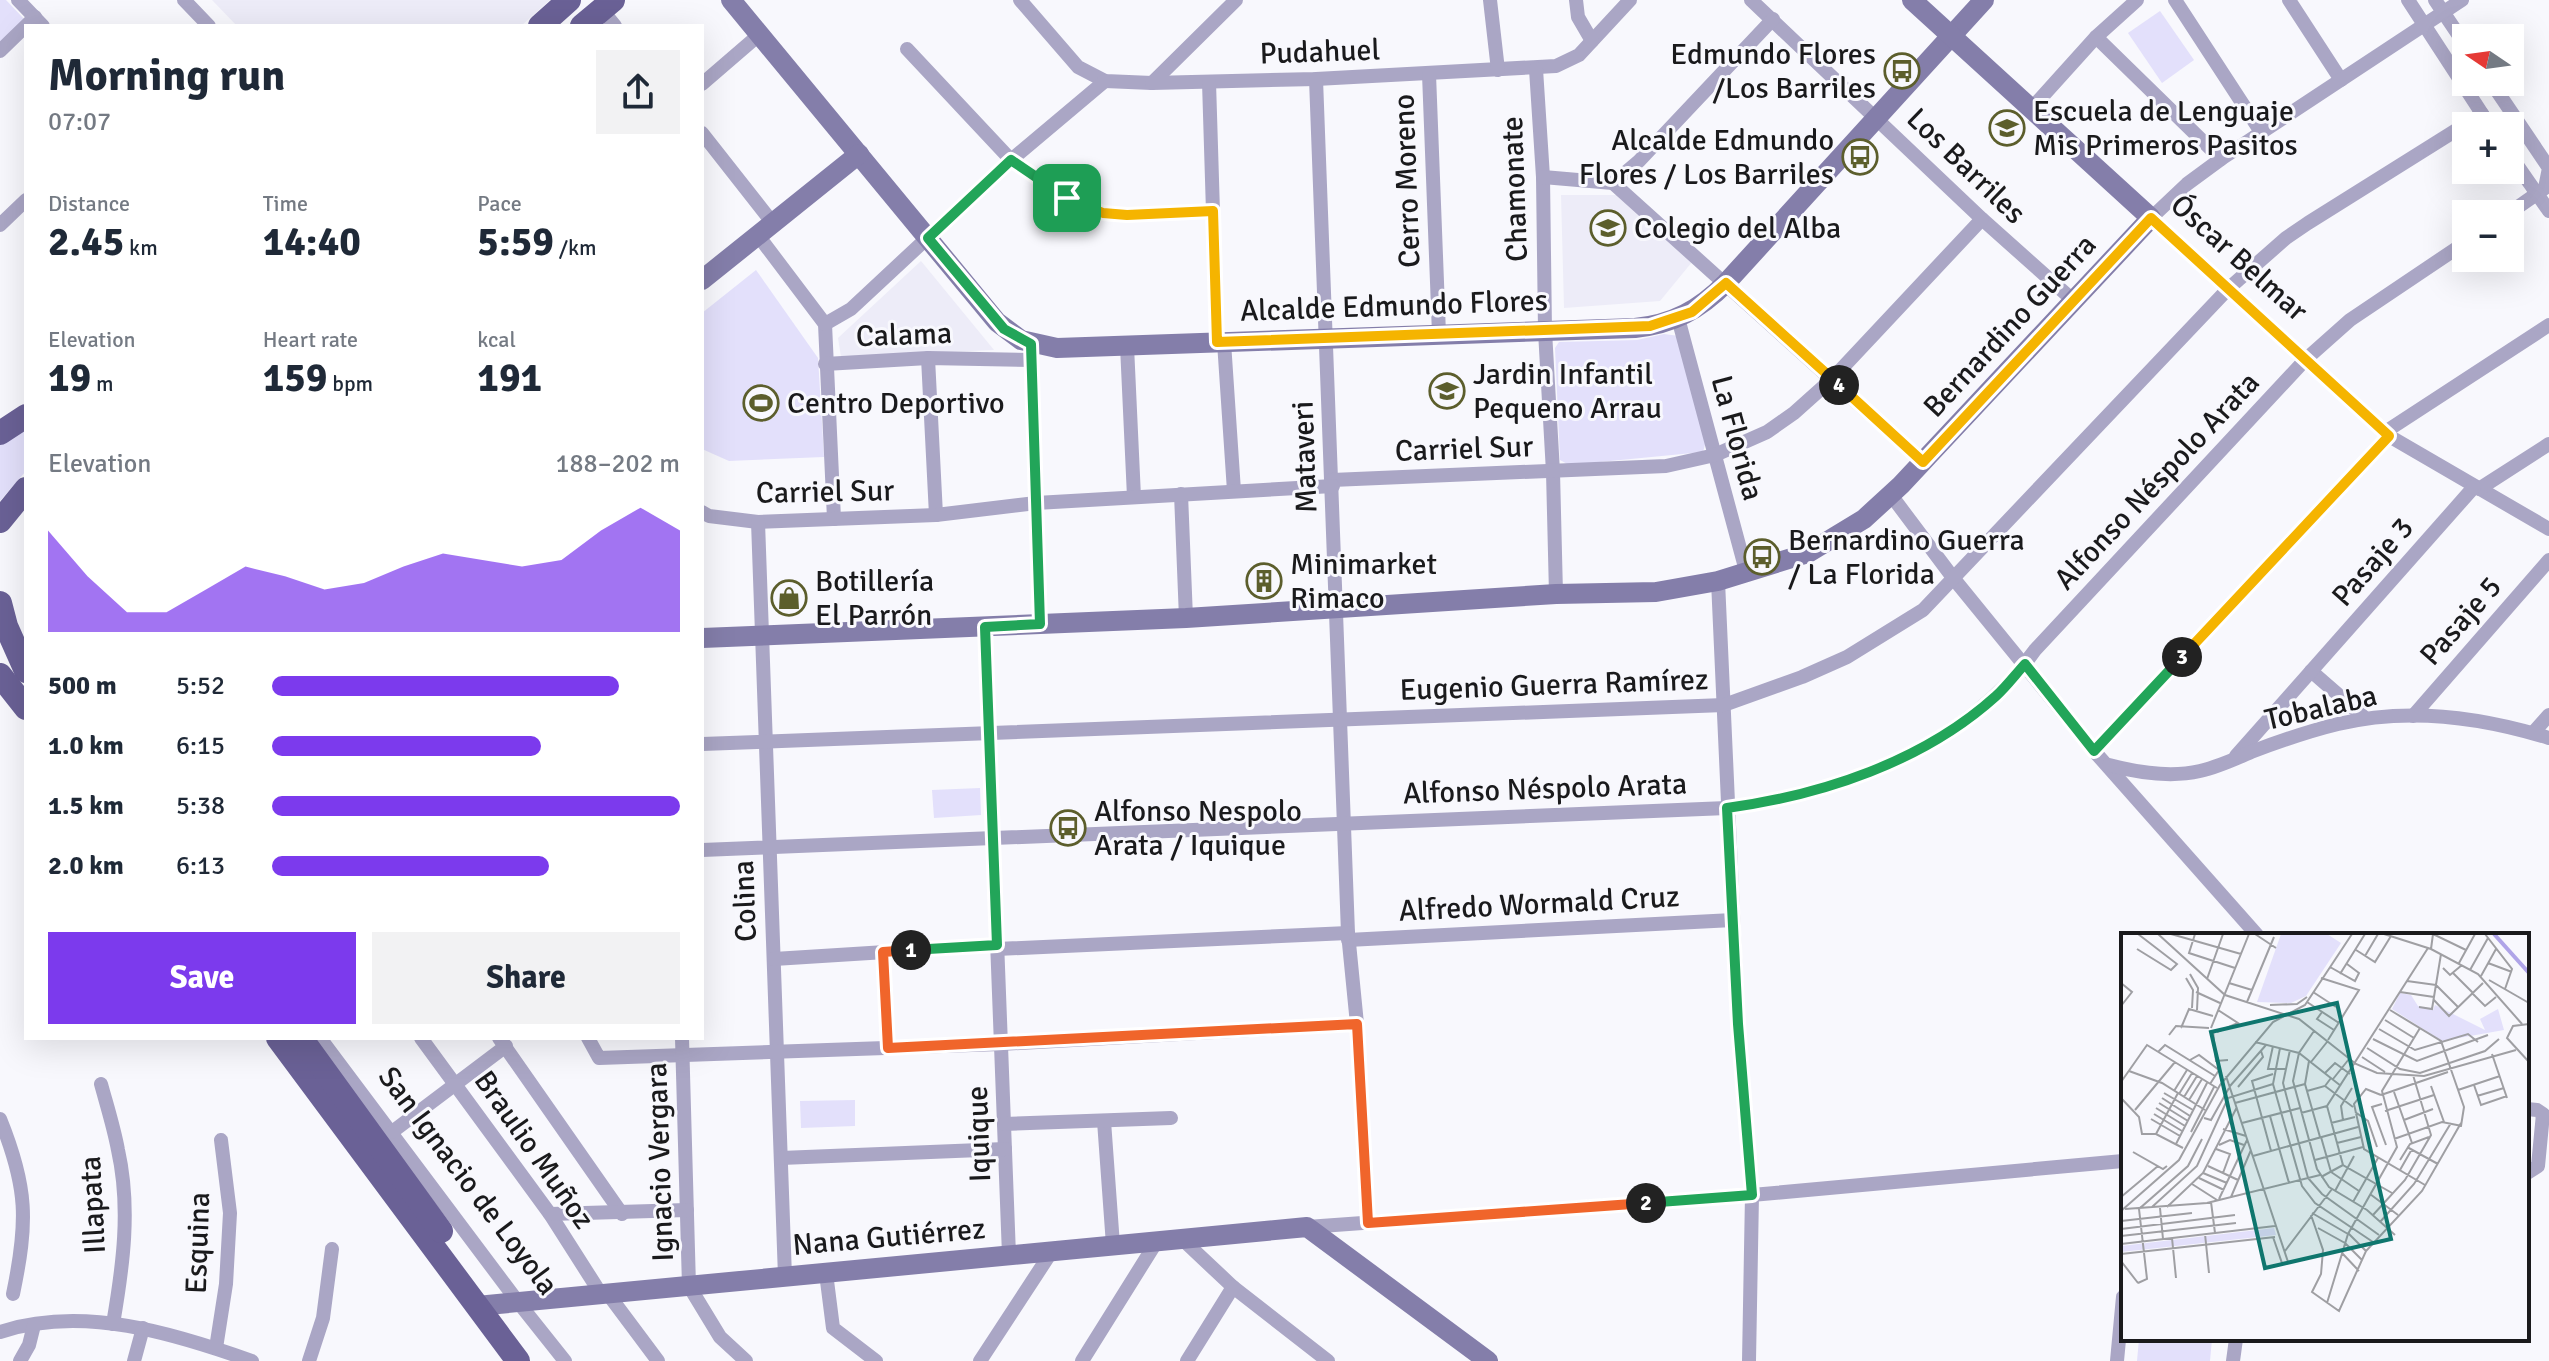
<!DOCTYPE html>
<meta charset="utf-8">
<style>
body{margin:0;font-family:Signika,sans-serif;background:#f2f2f3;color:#1f2937;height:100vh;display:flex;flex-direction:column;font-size:30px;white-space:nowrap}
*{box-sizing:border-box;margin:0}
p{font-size:26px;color:#747a83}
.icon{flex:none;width:44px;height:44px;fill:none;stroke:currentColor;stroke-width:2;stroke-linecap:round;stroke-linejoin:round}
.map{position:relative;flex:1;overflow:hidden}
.panel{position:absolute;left:24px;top:24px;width:680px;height:1016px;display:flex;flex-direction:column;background:#fff;border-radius:0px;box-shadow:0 8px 32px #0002}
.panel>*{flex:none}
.needle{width:52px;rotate:283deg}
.controls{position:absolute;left:2452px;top:24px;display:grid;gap:16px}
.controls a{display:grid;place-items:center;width:72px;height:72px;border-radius:0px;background:#fff;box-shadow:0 8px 32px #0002;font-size:40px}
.pin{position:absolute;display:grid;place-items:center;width:68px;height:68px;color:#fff;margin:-34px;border-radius:16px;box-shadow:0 4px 12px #0006}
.km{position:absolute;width:40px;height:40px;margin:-20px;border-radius:50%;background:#222;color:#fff;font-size:22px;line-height:40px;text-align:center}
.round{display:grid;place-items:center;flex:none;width:84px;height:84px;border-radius:0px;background:#f2f2f3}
.head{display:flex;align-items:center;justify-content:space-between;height:136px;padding:0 24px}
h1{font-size:44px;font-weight:700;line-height:60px}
.metrics{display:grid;grid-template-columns:repeat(3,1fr);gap:12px;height:136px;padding:8px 24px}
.metrics div{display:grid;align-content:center}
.metrics b{font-size:40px;font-weight:700}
.metrics small{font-size:22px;font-weight:400}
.metrics p{font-size:22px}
.chart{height:224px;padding:16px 24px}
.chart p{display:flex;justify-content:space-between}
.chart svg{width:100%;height:144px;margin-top:8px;fill:#7c3aed;opacity:.7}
.button{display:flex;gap:16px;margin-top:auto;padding:16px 24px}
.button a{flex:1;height:92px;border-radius:0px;background:#7c3aed;color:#fff;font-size:32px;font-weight:700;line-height:92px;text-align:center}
.button a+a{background:#f2f2f3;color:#1f2937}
ul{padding:0 24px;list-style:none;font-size:26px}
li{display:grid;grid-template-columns:128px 96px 1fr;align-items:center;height:60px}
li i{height:20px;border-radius:10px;background:#7c3aed}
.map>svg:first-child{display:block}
.built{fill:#edecf8}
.green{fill:#e3e0fb}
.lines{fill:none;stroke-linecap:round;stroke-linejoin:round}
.street{stroke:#aaa6c5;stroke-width:14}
.secondary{stroke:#847eaa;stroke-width:20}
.primary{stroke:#6a6196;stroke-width:24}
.split-1-casing{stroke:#fff;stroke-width:16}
.split-2-casing{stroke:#fff;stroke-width:16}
.split-3-casing{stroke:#fff;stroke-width:16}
.split-4-casing{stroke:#fff;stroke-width:16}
.split-5-casing{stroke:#fff;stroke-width:16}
.split-1{stroke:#22a559;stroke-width:10}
.split-2{stroke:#f0652b;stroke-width:10}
.split-3{stroke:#22a559;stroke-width:10}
.split-4{stroke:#f5b400;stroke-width:10}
.split-5{stroke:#f5b400;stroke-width:10}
.labels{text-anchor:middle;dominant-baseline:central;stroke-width:6;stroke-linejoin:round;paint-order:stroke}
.street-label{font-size:30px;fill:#1a1a1c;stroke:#f8f8fd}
.poi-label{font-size:30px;fill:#1a1a1c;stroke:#f8f8fd;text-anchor:start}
.inset-river{fill:none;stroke:#afa4e8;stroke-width:4}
.inset-road{fill:none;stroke:#9f9fa3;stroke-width:2}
.view{fill:#0f766e;fill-opacity:0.15;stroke:#0f766e;stroke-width:4}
.inset-edge{fill:none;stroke:#1a1a1c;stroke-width:4}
</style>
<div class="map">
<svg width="2549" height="1361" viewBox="0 0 2549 1361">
<rect width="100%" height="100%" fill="#f8f8fd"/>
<g class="built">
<polygon points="212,0 550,0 521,26 237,26"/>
<polygon points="1561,195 1618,195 1692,262 1660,301 1564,308"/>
<polygon points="921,261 994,350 841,357 838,338"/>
</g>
<g class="green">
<polygon points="0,0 6,0 25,20 0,44"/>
<polygon points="2160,11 2194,60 2162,83 2128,33"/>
<polygon points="756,270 818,358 824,457 729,461 702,449 702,313"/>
<polygon points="1664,334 1679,336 1706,441 1703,452 1569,465 1560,460 1555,348 1559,342 1637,340"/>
<polygon points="26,425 26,471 0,501 0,444"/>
<polygon points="980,788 981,815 934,818 932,790"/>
<polygon points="855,1100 855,1126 801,1128 800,1101"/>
<polygon points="2139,1339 2212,1339 2210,1361 2137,1361"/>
</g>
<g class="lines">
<g class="street">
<polyline points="18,0 43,26"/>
<polyline points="184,0 209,26"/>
<polyline points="1020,0 1078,67 1105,81 1152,83 1316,79 1556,66 1579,55 1630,0"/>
<polyline points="1490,0 1498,70"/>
<polyline points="1576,0 1578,17 1592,41"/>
<polyline points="1751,0 1982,219 2075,302"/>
<polyline points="2175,0 2261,132"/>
<polyline points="2289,0 2341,80"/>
<polyline points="2408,0 2490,126"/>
<polyline points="2435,0 2466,46"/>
<polyline points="2462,0 2221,159 2187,184 2151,218 2389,436 2549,529"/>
<polyline points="602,10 615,26"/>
<polyline points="2096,37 2221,159"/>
<polyline points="907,49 1011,160 1067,198 1103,213 1127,215 1213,211"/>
<polyline points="0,51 35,17"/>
<polyline points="1536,69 1543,177 1545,331 1553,472 1556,594"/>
<polyline points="1429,74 1439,334"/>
<polyline points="1316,79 1348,933 1357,1024 1368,1223"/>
<polyline points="1209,82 1217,342"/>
<polyline points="2491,82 2549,168 2545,188 2508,214"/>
<polyline points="1152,83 1236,0"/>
<polyline points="702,84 760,34"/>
<polyline points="2031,109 2096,37 2137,0"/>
<polyline points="702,133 772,222"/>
<polyline points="2510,155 2549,211"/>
<polyline points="1543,177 1613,183 1639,161 1773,19"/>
<polyline points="1613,183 1923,462"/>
<polyline points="0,225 26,200"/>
<polyline points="757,234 825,324 834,519"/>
<polyline points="1678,318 1746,571"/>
<polyline points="825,324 851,309 1011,160 1105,81"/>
<polyline points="1224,342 1234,491"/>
<polyline points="1031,344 1040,624"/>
<polyline points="1127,346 1134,497"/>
<polyline points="928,358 936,515"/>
<polyline points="825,364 928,358 1032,360"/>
<polyline points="2385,432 2549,325"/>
<polyline points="1332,480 1666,466 1715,455 1767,432 1794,413 1832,379 1982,219"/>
<polyline points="2479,489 2549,444"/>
<polyline points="1181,494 1186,618"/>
<polyline points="1891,495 1954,579 2094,751 2257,935"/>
<polyline points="702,512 709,516 758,522 936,515 1036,503 1333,486"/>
<polyline points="758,522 785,1277"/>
<polyline points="1718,581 1738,1024 1752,1195 1749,1361"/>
<polyline points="985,627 1009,1255"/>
<polyline points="2311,671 2365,718"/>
<polyline points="2413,716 2549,560"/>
<polyline points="2533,733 2549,715"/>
<polyline points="702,744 1724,705 1802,677 1847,657 1923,610 2228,289 2286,238 2308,223 2482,114"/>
<polyline points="2094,751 2389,436"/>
<polyline points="2236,756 2474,487"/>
<path d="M2109 765C2139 773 2170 778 2200 771 2218 767 2235 759 2251 752 2280 741 2309 731 2338 724 2408 707 2481 717 2549 738"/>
<path d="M702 850 1727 808C1842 792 1966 747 2035 650L2305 360 2350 320 2466 242"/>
<polyline points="1348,940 1733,920"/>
<polyline points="997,949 1348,933"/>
<polyline points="883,952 888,1048"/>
<polyline points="774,959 997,945"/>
<polyline points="320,1038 518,1302 565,1361"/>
<polyline points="421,1038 550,1214 601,1294"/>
<polyline points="499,1038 622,1214"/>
<polyline points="588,1038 599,1058 1001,1044 1357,1024"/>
<polyline points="682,1038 689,1286 720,1337 746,1361"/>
<path d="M101 1084C107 1106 114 1128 118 1150 131 1208 123 1266 113 1324"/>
<polyline points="2527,1109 2537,1110 2543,1114 2538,1166 2527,1173"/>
<path d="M0 1119C28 1188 28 1222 13 1294"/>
<polyline points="1104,1121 1113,1245"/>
<polyline points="1004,1124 1171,1118"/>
<polyline points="392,1132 506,1046"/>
<polyline points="781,1158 1005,1149"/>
<polyline points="550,1214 687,1210"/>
<polyline points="1307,1227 1752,1195 2123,1161"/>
<polyline points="1182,1239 1233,1287 1328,1361"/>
<polyline points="826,1273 833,1328 876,1361"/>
<polyline points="608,1294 658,1361"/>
<path d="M0 1332C83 1305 173 1333 252 1361"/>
<polyline points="216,1348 226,1284 230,1213 221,1140"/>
<polyline points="20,1361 29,1345 34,1325"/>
<polyline points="134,1361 143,1328"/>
<polyline points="309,1361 323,1318 332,1249"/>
<polyline points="980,1361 1052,1251"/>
<polyline points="1082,1361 1157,1241"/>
<polyline points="1187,1361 1233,1287"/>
<polyline points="2117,1361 2123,1297"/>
<polyline points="2233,1361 2236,1339"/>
</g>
<g class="secondary">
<path d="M731 0 997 322 1021 340 1057 348 1635 328C1673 324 1699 310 1726 283L1984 0"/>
<polyline points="702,280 859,154"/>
<polyline points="702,638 1186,618 1556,594 1656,592 1718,581 1808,553 1864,519 1901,485 2151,218 1912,0"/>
<polyline points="477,1306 1307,1227 1488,1361"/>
</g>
<g class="primary">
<polyline points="540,26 569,0"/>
<polyline points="582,26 613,0"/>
<polyline points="0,433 26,416"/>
<polyline points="0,521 26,489"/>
<polyline points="0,603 6,626 26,671"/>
<polyline points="0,675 26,708"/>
<polyline points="278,1038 518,1361"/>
<polyline points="301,1038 441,1231"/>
</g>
</g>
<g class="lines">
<defs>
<polyline id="split-1" points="911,950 997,945 985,627 1040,624 1031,344 1004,329 928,238 1011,160 1067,198"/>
<polyline id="split-2" points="911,950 883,952 888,1048 1357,1024 1368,1223 1646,1203"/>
<path id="split-3" d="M1646 1203 1752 1195 1738 1024 1727 808C1822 795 1923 762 1996 696 2006 687 2015 675 2025 664L2094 751 2182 657"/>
<polyline id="split-4" points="1839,385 1923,462 2151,218 2389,436 2182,657"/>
<polyline id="split-5" points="1067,198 1103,213 1127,215 1213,211 1217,342 1650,326 1692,312 1726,283 1839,385"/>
</defs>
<use href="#split-1" class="split-1-casing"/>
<use href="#split-2" class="split-2-casing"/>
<use href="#split-3" class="split-3-casing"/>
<use href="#split-4" class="split-4-casing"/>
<use href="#split-5" class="split-5-casing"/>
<use href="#split-1" class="split-1"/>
<use href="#split-2" class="split-2"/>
<use href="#split-3" class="split-3"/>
<use href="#split-4" class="split-4"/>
<use href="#split-5" class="split-5"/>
</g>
<defs>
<symbol id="bus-ring" viewBox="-11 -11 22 22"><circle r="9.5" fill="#f8f8fd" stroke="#5c5e2c" stroke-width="1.5"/><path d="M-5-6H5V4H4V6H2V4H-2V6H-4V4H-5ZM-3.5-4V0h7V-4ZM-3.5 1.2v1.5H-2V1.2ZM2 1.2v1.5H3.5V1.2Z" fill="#5c5e2c"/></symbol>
<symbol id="school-ring" viewBox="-11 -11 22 22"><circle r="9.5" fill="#f8f8fd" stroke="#5c5e2c" stroke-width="1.5"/><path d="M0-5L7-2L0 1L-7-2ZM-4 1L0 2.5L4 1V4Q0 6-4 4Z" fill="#5c5e2c"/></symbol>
<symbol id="stadium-ring" viewBox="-11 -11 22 22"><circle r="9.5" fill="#f8f8fd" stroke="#5c5e2c" stroke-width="1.5"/><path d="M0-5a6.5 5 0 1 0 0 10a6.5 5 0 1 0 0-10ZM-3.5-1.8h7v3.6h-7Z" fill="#5c5e2c"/></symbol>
<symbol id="building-ring" viewBox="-11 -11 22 22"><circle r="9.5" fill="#f8f8fd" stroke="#5c5e2c" stroke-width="1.5"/><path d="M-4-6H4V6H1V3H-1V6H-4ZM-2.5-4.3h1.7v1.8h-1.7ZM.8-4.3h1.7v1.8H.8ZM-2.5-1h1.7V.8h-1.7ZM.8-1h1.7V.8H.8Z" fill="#5c5e2c"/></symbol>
<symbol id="shop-ring" viewBox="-11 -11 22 22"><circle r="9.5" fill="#f8f8fd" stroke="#5c5e2c" stroke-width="1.5"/><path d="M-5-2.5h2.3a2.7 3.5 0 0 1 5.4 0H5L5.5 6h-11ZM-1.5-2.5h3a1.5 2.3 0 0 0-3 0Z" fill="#5c5e2c"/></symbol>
</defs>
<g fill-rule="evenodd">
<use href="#bus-ring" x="1882" y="51" width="40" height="40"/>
<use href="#school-ring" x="1987" y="108" width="40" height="40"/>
<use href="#bus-ring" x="1840" y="137" width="40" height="40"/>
<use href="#school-ring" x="1588" y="208" width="40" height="40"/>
<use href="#school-ring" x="1427" y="371" width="40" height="40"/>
<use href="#stadium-ring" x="741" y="383" width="40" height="40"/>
<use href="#bus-ring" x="1742" y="537" width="40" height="40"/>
<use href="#building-ring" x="1244" y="561" width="40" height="40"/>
<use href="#shop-ring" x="769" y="578" width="40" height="40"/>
<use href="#bus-ring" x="1048" y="808" width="40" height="40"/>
</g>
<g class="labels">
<g class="street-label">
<text transform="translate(1320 52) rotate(-2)">Pudahuel</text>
<text transform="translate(1966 166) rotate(44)">Los Barriles</text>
<text transform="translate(1407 181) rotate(-92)">Cerro Moreno</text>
<text transform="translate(1515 189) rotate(-92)">Chamonate</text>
<text transform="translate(2239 258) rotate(42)">Óscar Belmar</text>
<text transform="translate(1394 306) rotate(-2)">Alcalde Edmundo Flores</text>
<text transform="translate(2010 326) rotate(-47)">Bernardino Guerra</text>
<text transform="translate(904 335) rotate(-2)">Calama</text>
<text transform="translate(1737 438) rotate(75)">La Florida</text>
<text transform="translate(1464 449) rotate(-2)">Carriel Sur</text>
<text transform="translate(1305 457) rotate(-92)">Mataveri</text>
<text transform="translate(2157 481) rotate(-47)">Alfonso Néspolo Arata</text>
<text transform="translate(825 492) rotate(-1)">Carriel Sur</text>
<text transform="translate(2373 562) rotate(-49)">Pasaje 3</text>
<text transform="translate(2461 621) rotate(-49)">Pasaje 5</text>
<text transform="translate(1554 685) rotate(-2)">Eugenio Guerra Ramírez</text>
<text transform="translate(2321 708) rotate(-13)">Tobalaba</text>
<text transform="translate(1545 789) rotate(-2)">Alfonso Néspolo Arata</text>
<text transform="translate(745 901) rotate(-92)">Colina</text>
<text transform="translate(1539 904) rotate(-3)">Alfredo Wormald Cruz</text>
<text transform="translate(979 1134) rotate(-92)">Iquique</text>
<text transform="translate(534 1150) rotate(55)">Braulio Muñoz</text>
<text transform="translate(660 1162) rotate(-92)">Ignacio Vergara</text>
<text transform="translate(468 1181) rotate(53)">San Ignacio de Loyola</text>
<text transform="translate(93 1205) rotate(-93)">Illapata</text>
<text transform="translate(889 1237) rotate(-5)">Nana Gutiérrez</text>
<text transform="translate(198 1243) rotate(-88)">Esquina</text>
</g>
<g class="poi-label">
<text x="1876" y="54" text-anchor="end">Edmundo Flores<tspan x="1876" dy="34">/Los Barriles</tspan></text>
<text x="2033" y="111">Escuela de Lenguaje<tspan x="2033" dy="34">Mis Primeros Pasitos</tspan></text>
<text x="1834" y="140" text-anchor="end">Alcalde Edmundo<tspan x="1834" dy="34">Flores / Los Barriles</tspan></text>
<text x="1634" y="228">Colegio del Alba</text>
<text x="1473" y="374">Jardin Infantil<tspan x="1473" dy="34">Pequeno Arrau</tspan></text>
<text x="787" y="403">Centro Deportivo</text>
<text x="1788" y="540">Bernardino Guerra<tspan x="1788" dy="34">/ La Florida</tspan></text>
<text x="1290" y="564">Minimarket<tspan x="1290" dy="34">Rimaco</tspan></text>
<text x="815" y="581">Botillería<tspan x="815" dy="34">El Parrón</tspan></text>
<text x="1094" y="811">Alfonso Nespolo<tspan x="1094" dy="34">Arata / Iquique</tspan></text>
</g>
</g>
<g transform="translate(2121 933)">
<rect width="408" height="408" fill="#f8f8fd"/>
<path d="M160 1H206L220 10 185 63 170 70 136 69ZM279 60 290 62 297 73 312 77 314 72 364 97 359 86 377 76 383 97 321 108 271 76ZM153 295 155 302 0 319V313Z" fill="#e3e0fb"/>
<path class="inset-river" d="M373 1 408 40"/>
<path class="inset-road" d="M37 1 104 62 178 86 235 131 256 140 303 143 395 117M50 1 120 21M74 1 68 20 114 35M134 1 155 15M263 1 310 16 357 41 401 91M364 1 391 36 384 56M16 16 50 37 56 31 17 1M310 16 312 1 345 17M235 17 254 29 270 3M244 23 257 1M338 30 354 1M367 30 391 39M209 34 234 48 238 40 226 31M322 35 329 42 341 32M349 37 367 5M332 40 352 60M69 41 77 55 76 77M219 41 244 1M360 43 375 16M65 45 72 57 71 75M200 45 238 57 207 107M86 46 102 1M368 47 408 70M286 48 315 52M0 50 11 59 0 73M108 50 131 57M315 52 337 74M75 59 99 70M192 59 215 74M279 59 313 64M351 60 364 73 375 64M312 66 328 83 362 50M126 69 153 4M186 69 218 90M149 72 176 71 186 64M298 74 311 76 320 21M269 77 320 108 343 174 340 193M201 79 196 86 213 97M264 87 293 105M408 91 392 93 386 105 408 129M60 95 68 76 92 83M90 95 128 1M258 96 294 117 347 101 357 109M92 98 95 128 107 127M193 98 178 120 172 148 196 236 208 254 246 277 274 302M96 99 117 90 97 77M48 102 55 93 88 95M252 106 296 128 367 102M134 109 178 120 220 153M152 113 147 136H165M159 115 152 151 181 253 194 270 252 309M246 115 279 136 299 140 364 118 378 106M169 117 162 150 187 245 201 261 258 302M37 119 44 112 94 143M371 121 386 165M241 124 264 139M69 127 78 122 98 137 89 151M188 128 184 151 199 204M190 129 206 109M8 138 41 150 84 177M204 140 214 130 229 141M105 143 167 329 161 330 152 304M212 146 228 126M0 149 26 112 96 155M353 152 360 172 386 163M109 153 145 112M204 153 232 174M310 153 323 189M117 154 142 124 140 118M337 157 379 143M53 158 66 137M186 158 204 153 210 145M273 159 291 210M43 160 72 177M58 161 71 140M260 162 245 156 233 171 243 216 304 252M260 162 327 139M356 163 383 155M63 164 76 143M0 165 18 184 21 201H35L62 215M41 165 69 183M68 167 81 146M38 170 67 188M114 170 184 151M261 171 251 174 265 212M35 175 64 193M14 177 54 129M264 178 313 162M234 179 247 188 256 214M180 180 206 173M33 181 61 198M149 183 158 215M83 185 90 187 108 155M30 186 59 203M222 187 220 173 231 155M283 187 312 176M121 190 179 175M210 190 234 184M102 196 125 203M70 199 93 154M35 201 57 160M200 204 210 239 238 258M273 206 321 189 341 193M216 210 240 204M55 211 86 150M98 212 109 207 123 212M286 214 317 231M158 215 168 250M95 216 109 221 102 240M150 218 131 148 152 141M12 219 42 236 46 233M132 223 237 194M194 227 242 214M279 227 289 211 308 204M87 233 117 247M279 237 291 216M82 240 106 250M200 244 222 232M78 245 103 257M71 251 96 267M214 258 233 223M271 260 222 232 206 173 307 15M249 261 277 282M0 264 37 233M110 264 130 217M98 266 126 207M90 269 94 300M232 269 257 225M31 274 76 233 107 165 152 151M46 274 82 240 116 174M39 275 42 306M4 276 86 270 199 242M0 278 58 227 99 152 152 89 184 72 231 1M191 280 227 301M190 282 202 317 200 341 191 359 218 378 245 318 301 258 340 190M252 282 284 247 310 202 292 142M0 288 71 280M259 289 293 251 330 190M197 295 224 310M0 296 114 282M227 300 245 318M84 301 88 340M0 303 115 290M51 305 55 345M224 310 241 327M0 311 154 293M164 318 211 256M221 320 238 338M0 321 154 304M0 328 17 350M17 350 26 346 18 276 67 233 81 206M206 370 227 301 276 214 261 158 299 95"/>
<path class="view" d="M216 70 270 306 144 335 90 99Z"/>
<rect width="408" height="408" class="inset-edge"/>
</g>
</svg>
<div class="controls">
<a><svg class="needle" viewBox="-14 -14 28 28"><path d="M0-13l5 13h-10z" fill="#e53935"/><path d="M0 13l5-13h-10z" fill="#747a83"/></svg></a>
<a>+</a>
<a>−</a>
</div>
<div class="pin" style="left:1067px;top:198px;background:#1e9e55"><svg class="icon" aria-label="arrive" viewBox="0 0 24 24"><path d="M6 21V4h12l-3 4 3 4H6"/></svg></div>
<b class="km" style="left:911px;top:950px">1</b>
<b class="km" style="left:1646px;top:1203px">2</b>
<b class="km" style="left:2182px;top:657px">3</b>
<b class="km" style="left:1839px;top:385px">4</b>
<section class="panel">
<div class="head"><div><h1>Morning run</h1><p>07:07</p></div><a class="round"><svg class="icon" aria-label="share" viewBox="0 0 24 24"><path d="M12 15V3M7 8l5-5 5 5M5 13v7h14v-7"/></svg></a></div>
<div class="metrics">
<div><p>Distance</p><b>2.45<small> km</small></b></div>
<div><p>Time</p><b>14:40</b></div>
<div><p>Pace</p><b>5:59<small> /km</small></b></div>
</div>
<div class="metrics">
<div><p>Elevation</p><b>19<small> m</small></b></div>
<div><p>Heart rate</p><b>159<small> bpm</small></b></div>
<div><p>kcal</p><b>191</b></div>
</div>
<div class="chart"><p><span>Elevation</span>188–202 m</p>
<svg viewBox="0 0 160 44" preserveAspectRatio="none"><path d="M0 44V13L10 27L20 38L30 38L40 31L50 24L60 27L70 31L80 29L90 24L100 20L110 22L120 24L130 22L140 13L150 6L160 13V44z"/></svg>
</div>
<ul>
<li><b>500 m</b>5:52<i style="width:85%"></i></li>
<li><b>1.0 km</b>6:15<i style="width:66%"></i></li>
<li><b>1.5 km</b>5:38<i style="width:100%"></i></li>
<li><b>2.0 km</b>6:13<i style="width:68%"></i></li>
</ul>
<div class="button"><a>Save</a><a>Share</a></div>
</section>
</div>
